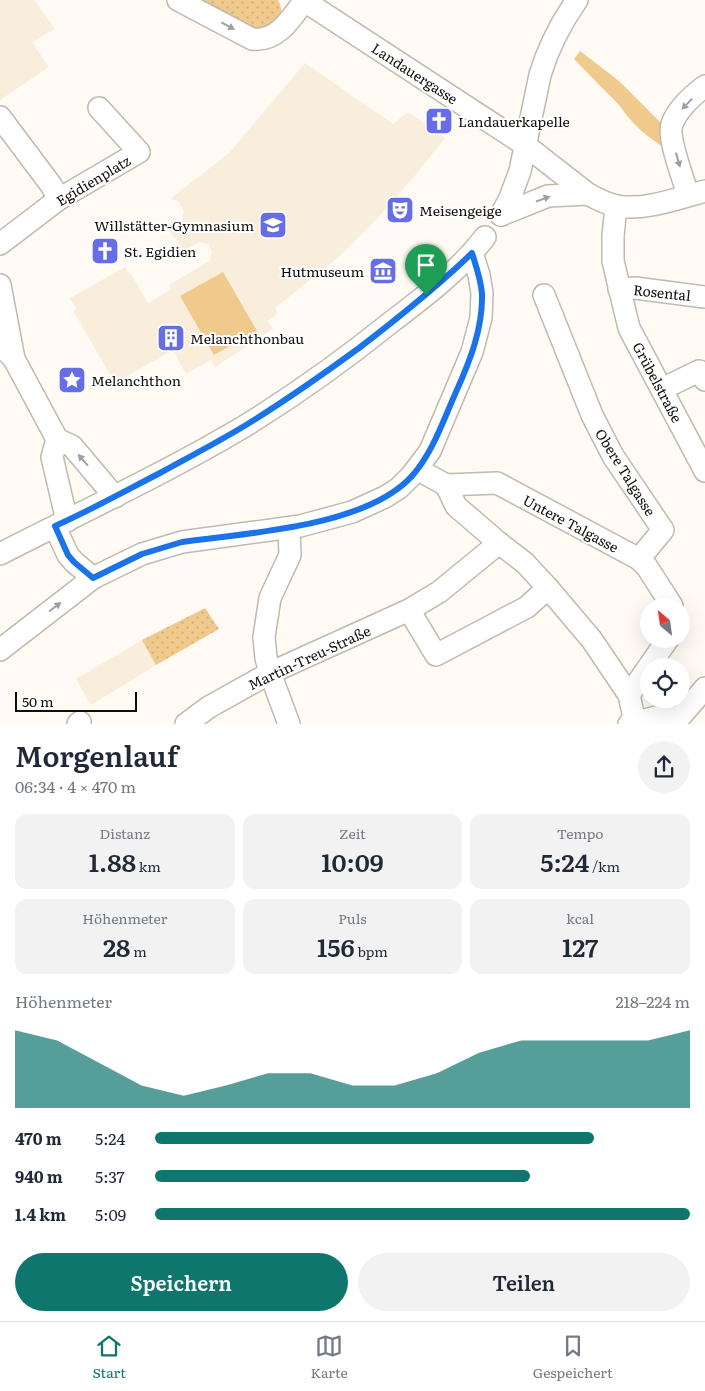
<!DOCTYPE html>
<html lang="de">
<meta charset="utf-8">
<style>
body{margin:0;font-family:Literata,serif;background:#f2f2f3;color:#1f2937;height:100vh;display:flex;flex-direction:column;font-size:19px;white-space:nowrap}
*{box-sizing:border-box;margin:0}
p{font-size:16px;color:#747a83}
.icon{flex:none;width:28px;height:28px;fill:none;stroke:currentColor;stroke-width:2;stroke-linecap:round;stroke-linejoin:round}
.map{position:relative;height:724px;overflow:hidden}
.panel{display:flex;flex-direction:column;background:#fff;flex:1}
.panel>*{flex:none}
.needle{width:32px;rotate:331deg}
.buttons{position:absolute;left:640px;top:598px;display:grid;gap:10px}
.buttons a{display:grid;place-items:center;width:50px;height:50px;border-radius:50%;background:#fff;box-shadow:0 5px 20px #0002;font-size:25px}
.scale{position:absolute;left:15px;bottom:12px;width:122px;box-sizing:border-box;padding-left:5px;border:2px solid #100e0a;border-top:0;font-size:14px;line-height:18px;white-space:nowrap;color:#100e0a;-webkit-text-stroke:4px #fff;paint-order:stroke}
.pin{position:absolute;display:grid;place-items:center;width:42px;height:42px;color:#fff;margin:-51px -21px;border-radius:50% 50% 50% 0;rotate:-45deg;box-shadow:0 0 5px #0007}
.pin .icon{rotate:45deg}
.round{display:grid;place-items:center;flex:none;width:52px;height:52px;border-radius:26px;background:#f2f2f3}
.summary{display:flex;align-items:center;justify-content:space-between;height:85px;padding:0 15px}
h1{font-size:28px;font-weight:600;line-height:38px}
.stats{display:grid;grid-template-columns:repeat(3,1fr);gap:8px;height:85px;padding:5px 15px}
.stats div{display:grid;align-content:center;border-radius:12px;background:#f2f2f3;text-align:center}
.stats b{font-size:25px;font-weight:600}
.stats small{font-size:14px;font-weight:400}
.stats p{font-size:14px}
.chart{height:140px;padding:10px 15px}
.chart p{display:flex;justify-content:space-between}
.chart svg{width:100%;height:90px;margin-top:5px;fill:#0f766e;opacity:.7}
.action{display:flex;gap:10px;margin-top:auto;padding:10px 15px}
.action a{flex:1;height:58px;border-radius:30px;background:#0f766e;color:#fff;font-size:20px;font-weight:600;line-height:58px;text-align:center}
.action a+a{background:#f2f2f3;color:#1f2937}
ul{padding:0 15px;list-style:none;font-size:16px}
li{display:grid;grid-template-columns:80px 60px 1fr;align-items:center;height:38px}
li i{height:12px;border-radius:6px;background:#0f766e}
.tab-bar{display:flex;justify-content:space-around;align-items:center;height:70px;border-top:1px solid #e0e1e3;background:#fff;font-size:14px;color:#747a83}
.tab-bar a{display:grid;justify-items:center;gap:2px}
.tab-bar .on{color:#0f766e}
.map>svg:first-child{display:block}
.built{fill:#f9eedb}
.grass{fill:#efca8c}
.park{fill:url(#park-dots)}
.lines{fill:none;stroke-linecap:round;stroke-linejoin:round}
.minor-casing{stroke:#c0b9ae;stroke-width:24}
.minor{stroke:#fff;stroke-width:21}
.oneway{fill:#9f9f9d}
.route-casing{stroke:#fff;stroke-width:10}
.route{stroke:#1a73e8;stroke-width:6}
.labels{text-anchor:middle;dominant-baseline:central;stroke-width:4;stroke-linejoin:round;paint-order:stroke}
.street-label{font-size:14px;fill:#100e0a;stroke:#fff}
.poi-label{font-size:14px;fill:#100e0a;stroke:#fff;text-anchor:start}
</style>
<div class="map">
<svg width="705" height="724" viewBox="0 0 705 724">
<defs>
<pattern id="park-dots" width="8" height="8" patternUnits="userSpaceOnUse" patternTransform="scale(1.25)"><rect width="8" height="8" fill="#efca8c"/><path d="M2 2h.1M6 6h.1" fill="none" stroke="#ccac77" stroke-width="1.8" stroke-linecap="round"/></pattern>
</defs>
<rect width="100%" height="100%" fill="#fffaf3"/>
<g class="built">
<polygon points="0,0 34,0 55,29 32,42 49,67 0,100"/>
<polygon points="305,63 393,124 408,112 445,138 413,178 377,219 340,256 275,308 278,313 268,321 273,329 215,367 211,360 186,374 173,350 115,383 73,311 76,309 70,298 125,267 128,273 130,272 148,303 171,289 169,285 210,261 212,252 208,244 199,242 184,251 179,242 171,234 168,229 181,222 184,211 178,201 170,199 229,153"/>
<polygon points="142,640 156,665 91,705 76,679"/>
</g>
<g class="grass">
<path d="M580 51 619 81 661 123 665 148C648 138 631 123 620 106L574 59Z"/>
<polygon points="223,272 257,331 214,355 180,296"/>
</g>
<g class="park">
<path d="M192 0H278C282 8 282 12 280 21L261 32Z"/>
<polygon points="205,608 219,629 156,665 142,640"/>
</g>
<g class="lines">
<defs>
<g id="minor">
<path d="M178 0 252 39C277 42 291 19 304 1"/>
<path d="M303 0 525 145 588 194C597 199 607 204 617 206 644 211 679 198 705 191"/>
<polyline points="0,117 51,185 59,199"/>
<path d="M688 195C684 180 667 138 672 124 677 110 693 95 705 86"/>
<polyline points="616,206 613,236 613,261 629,328 705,471"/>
<path d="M501 215 510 198 520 171 540 75C548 48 561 23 577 0"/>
<polyline points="501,215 548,196 588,194"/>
<polyline points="0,244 59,199 139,152 99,108"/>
<polyline points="0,285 14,359 0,344"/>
<polyline points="619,289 635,288 705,297"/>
<polyline points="544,295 592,415 613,456 663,530 639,559"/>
<polyline points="14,359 57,439"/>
<polyline points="662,389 699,371 705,380"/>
<polyline points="417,469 446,485 456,506 499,543 525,563 548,588 592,640 629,695 635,722"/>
<polyline points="446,485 497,483 639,559 647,567 672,606"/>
<polyline points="67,521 52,457 57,439 72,446 115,497"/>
<polyline points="55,527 68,555 74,562 93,578"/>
<path d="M0 554C82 512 166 473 245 426 295 395 344 360 390 323 424 297 459 271 485 237"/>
<polyline points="409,610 436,655 527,607 548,588"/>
<polyline points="0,650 93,578 142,554 182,542 300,526 352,512 385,497 399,488 411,476 430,451 472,352 481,318 482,293 479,275 472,253"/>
<polyline points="629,695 668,639"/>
<polyline points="78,724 80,722 80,724"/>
<polyline points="186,724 209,707 270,673 409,610 439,592 499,543"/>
<polyline points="289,724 270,673 266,658 264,637 270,598 290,555 289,528"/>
<polyline points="629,724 660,716 680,717 705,688"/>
</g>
</defs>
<use href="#minor" class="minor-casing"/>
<use href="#minor" class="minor"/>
</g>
<defs><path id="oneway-solid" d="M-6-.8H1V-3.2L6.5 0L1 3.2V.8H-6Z" transform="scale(1.25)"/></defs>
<g class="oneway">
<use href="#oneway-solid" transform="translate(228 26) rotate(28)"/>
<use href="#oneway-solid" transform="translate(687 104) rotate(134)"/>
<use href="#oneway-solid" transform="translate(678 160) rotate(74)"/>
<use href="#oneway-solid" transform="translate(543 199) rotate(-20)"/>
<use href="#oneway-solid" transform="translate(83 460) rotate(-131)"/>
<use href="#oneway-solid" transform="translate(55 607) rotate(-37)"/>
</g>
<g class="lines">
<defs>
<path id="route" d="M472 253C476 266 481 280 482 294 483 328 470 361 456 392 443 421 433 452 412 476 366 527 247 533 182 542L142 554 93 578 74 562 68 555 55 526C91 510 125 491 160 473 189 457 218 442 246 425 285 401 322 375 359 348 398 318 437 287 472 253Z"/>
</defs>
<use href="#route" class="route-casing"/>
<use href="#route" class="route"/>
</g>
<defs>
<symbol id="church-square" viewBox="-11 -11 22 22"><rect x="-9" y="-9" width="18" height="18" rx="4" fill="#666de5" stroke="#fff"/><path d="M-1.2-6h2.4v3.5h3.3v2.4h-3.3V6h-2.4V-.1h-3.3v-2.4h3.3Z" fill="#fff"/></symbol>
<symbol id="theatre-square" viewBox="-11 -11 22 22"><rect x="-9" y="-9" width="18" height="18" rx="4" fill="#666de5" stroke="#fff"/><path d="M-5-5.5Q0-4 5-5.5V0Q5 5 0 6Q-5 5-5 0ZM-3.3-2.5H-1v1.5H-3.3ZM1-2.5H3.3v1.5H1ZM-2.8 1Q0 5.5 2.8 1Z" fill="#fff"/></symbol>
<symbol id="school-square" viewBox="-11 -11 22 22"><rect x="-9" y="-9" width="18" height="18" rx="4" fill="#666de5" stroke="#fff"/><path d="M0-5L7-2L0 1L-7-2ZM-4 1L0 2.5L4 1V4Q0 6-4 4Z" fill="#fff"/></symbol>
<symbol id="museum-square" viewBox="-11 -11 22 22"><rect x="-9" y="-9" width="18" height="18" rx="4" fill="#666de5" stroke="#fff"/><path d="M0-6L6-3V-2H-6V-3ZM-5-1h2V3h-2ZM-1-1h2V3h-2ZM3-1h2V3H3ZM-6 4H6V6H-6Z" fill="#fff"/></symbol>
<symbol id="building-square" viewBox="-11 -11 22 22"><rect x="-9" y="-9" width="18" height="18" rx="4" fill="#666de5" stroke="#fff"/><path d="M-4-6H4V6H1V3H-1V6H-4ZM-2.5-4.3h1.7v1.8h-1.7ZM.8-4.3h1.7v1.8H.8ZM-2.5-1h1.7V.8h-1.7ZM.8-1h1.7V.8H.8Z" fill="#fff"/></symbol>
<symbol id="sight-square" viewBox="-11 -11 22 22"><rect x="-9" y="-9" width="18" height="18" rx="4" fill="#666de5" stroke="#fff"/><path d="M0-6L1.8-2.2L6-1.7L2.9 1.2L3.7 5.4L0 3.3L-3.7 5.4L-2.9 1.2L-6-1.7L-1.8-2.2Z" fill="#fff"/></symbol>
</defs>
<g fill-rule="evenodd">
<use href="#church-square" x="423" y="105" width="32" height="32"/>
<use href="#theatre-square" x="384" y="194" width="32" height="32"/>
<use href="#school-square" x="257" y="209" width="32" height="32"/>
<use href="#church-square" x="89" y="235" width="32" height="32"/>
<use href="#museum-square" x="367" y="255" width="32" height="32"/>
<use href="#building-square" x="155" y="322" width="32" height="32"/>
<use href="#sight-square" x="56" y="364" width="32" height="32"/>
</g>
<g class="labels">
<g class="street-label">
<text transform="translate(415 73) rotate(33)">Landauergasse</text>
<text transform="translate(93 180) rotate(-31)">Egidienplatz</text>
<text transform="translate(662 292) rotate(6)">Rosental</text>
<text transform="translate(658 382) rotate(62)">Grübelstraße</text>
<text transform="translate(626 472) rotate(58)">Obere Talgasse</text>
<text transform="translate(571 523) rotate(28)">Untere Talgasse</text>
<text transform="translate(309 657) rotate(-25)">Martin-Treu-Straße</text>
</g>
<g class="poi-label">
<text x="458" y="121">Landauerkapelle</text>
<text x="419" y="210">Meisengeige</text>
<text x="254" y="225" text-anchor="end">Willstätter-Gymnasium</text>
<text x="124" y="251">St. Egidien</text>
<text x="364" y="271" text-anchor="end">Hutmuseum</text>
<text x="190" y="338">Melanchthonbau</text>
<text x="91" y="380">Melanchthon</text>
</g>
</g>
</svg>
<div class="buttons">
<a><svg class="needle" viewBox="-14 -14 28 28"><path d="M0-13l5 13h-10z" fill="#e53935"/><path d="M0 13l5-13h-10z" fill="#747a83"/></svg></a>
<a><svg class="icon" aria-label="locate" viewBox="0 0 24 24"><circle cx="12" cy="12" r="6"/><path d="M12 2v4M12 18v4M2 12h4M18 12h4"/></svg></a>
</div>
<div class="scale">50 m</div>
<div class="pin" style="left:426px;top:295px;background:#1e9e55"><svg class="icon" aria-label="arrive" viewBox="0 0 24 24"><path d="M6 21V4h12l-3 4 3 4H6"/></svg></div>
</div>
<section class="panel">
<div class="summary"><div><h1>Morgenlauf</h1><p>06:34 · 4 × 470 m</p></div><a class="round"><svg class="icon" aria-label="share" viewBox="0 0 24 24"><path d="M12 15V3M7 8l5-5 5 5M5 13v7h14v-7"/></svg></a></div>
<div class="stats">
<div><p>Distanz</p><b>1.88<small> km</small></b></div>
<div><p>Zeit</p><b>10:09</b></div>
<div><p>Tempo</p><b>5:24<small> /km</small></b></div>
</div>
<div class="stats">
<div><p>Höhenmeter</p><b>28<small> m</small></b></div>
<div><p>Puls</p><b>156<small> bpm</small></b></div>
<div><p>kcal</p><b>127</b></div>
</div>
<div class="chart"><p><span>Höhenmeter</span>218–224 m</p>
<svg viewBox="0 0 160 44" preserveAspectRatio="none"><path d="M0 44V6L10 11L20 22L30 33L40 38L50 33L60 27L70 27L80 33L90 33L100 27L110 17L120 11L130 11L140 11L150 11L160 6V44z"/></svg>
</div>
<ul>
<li><b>470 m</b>5:24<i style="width:82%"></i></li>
<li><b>940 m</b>5:37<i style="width:70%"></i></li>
<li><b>1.4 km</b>5:09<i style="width:100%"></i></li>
</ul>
<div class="action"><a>Speichern</a><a>Teilen</a></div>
</section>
<nav class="tab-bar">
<a class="on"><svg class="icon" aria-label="home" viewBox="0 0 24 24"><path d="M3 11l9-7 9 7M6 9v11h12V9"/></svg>Start</a>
<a><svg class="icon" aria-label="map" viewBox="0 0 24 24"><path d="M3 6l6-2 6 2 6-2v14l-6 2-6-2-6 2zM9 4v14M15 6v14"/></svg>Karte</a>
<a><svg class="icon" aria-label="saved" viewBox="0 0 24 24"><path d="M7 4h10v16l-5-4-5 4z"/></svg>Gespeichert</a>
</nav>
